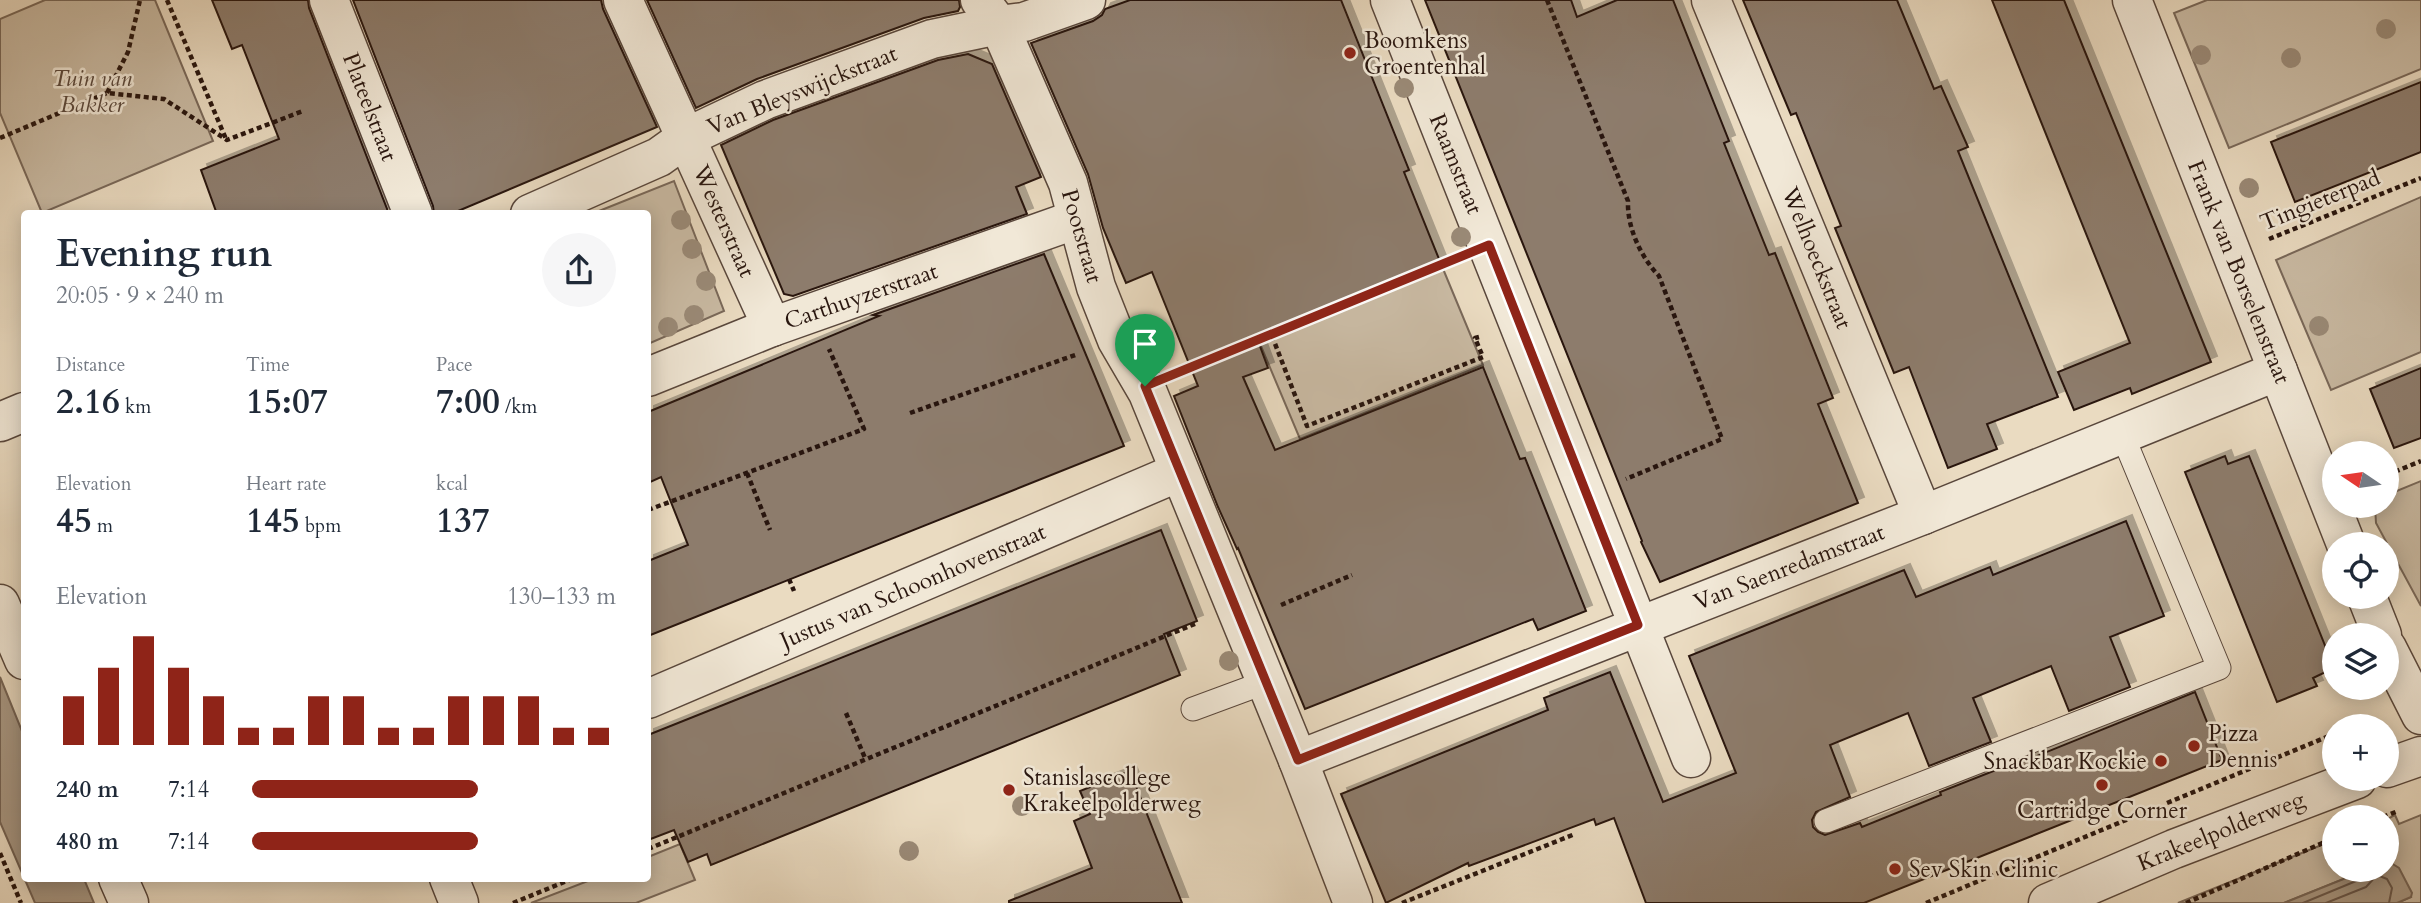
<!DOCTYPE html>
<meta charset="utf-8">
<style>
body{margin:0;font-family:Cardo,serif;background:#f6f6f7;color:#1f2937;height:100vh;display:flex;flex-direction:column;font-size:26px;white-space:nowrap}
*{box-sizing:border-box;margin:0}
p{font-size:23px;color:#747a83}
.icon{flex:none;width:38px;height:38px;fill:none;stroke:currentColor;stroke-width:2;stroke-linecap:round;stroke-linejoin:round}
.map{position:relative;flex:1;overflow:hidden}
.details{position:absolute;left:21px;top:210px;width:630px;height:672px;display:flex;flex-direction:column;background:#fff;border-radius:7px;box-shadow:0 4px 18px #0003}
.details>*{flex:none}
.needle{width:46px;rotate:283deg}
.fabs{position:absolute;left:2322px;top:441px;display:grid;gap:14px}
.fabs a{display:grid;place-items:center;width:77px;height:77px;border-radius:50%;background:#fff;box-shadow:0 4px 18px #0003;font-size:35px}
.pin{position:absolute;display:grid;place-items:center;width:60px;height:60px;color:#fff;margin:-72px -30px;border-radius:50% 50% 50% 0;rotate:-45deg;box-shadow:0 0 7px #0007}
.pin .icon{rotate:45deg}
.round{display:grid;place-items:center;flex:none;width:74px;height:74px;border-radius:37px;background:#f6f6f7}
.head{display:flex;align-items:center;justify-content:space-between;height:119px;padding:0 35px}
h1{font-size:38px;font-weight:800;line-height:52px}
.metrics{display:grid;grid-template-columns:repeat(3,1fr);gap:10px;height:119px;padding:7px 35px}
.metrics div{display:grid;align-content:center}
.metrics b{font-size:35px;font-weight:800}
.metrics small{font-size:19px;font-weight:400}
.metrics p{font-size:19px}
.chart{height:196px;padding:14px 35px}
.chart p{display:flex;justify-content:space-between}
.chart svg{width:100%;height:126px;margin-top:7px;stroke:#8f2418;stroke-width:6}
ul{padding:0 35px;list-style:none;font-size:23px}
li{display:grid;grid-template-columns:112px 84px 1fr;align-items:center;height:52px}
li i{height:18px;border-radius:9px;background:#8f2418}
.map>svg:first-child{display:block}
.green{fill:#c9baa3;stroke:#796859;stroke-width:2}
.water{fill:#a89884;stroke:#756455;stroke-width:2}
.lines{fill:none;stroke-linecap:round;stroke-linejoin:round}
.shore{stroke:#68574a;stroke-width:2}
.building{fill:#8d7c6c;stroke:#29160f;stroke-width:2;filter:url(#shadow)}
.service-casing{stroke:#59473c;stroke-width:25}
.minor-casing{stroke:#59473c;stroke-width:41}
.tertiary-casing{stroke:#59473c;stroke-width:41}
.path{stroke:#29160f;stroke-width:4.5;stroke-dasharray:5 3.5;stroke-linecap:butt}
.service{stroke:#f1e8d7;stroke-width:23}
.minor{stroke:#f1e8d7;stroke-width:38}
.tertiary{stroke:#f1e8d7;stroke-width:38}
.tree{fill:#9a8a77}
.route-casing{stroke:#fff;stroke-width:14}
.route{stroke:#8f2418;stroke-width:9}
.poi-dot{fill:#8f2418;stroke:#f1e8d7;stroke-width:2.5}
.labels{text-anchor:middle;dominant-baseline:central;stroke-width:5;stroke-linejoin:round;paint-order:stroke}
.poi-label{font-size:23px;fill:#29160f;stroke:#f1e8d7;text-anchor:start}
.park-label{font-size:23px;font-style:italic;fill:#59473b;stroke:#f1e8d7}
.street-label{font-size:23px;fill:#29160f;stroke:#f1e8d7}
</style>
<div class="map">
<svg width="2421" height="903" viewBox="0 0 2421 903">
<defs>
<filter id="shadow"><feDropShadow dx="6" dy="-6" stdDeviation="0" flood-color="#0004"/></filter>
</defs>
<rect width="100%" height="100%" fill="#eadbc1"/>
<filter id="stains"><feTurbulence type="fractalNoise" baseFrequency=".00286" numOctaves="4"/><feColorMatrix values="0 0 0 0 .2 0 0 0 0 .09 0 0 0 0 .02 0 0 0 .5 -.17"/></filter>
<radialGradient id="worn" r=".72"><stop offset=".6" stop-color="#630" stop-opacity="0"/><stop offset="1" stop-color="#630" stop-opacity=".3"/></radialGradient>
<g class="green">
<polygon points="45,0 155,0 213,141 42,213 0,113 0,19"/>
<polygon points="2207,0 2421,0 2421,69 2229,148 2174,13"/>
<polygon points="674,181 724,311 648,344 648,214 594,213"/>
<polygon points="2421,197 2421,352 2331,390 2276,260"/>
<polygon points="1441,264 1483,365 1300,439 1258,339"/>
<polygon points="2421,481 2421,606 2376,523 2375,506 2387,506 2387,495"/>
<polygon points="2395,815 2399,824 2421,815 2421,903 2397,903 2411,897 2391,863 2387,863 2387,819"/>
<polygon points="2334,840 2334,870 2366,870 2284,903 2178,903"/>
<polygon points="680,844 695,880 636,903 531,903 593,879 648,878 648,857"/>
</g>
<g class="water">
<polygon points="0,677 24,736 24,878 84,879 94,903 35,903 0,822"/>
<polygon points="2387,863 2391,863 2399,868 2412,893 2411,897 2397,903 2284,903 2366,870 2387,870"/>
</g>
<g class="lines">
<g class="shore">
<polyline points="2303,903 2361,879 2365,870"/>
<polyline points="2326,903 2366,887 2377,875 2387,879 2392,888 2389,903"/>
</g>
</g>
<g class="building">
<polygon points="212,0 308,0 309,8 389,214 217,214 201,170 279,139 242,45 232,49"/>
<polygon points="353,0 601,0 603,9 657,127 451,214 434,214 433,206"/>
<polygon points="647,0 959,0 960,7 958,11 924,18 757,79 696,108"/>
<polygon points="1130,0 1341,0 1409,170 1404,172 1441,264 1257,338 1268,368 1243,377 1275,450 1483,367 1520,459 1525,458 1586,611 1538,630 1533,619 1305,709 1238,548 1237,549 1218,507 1174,396 1198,386 1152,272 1126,283 1103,228 1088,174 1031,43 1093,21 1102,15 1105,9"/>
<polygon points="1425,0 1571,0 1577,17 1617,0 1673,0 1729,141 1724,143 1769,255 1775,253 1833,398 1818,404 1858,503 1660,582 1641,542 1642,541"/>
<polygon points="1743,0 1897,0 1934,89 1941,86 1968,147 1958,151 2058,397 1987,424 1997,449 1948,468 1909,367 1894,373 1835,228 1841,226 1796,113 1791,115"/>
<polygon points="1992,0 2064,0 2211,362 2132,394 2130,388 2074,410 2058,372 2130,343"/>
<polygon points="968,54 992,64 1041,177 1016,187 1027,214 793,296 784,294 721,145 773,120 938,60"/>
<polygon points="2421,82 2421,152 2295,202 2271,142"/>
<polygon points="1044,254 1124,446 648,636 648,561 688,545 661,477 648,483 648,412 879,316 873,315"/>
<polygon points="2421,368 2421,438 2394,448 2370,389"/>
<polygon points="2225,456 2228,464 2249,456 2334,668 2313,678 2317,686 2277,702 2185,472"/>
<polygon points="2126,521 2164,616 2110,637 2130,687 2069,711 2051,666 1973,698 1991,742 1929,766 1908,713 1830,745 1850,797 1816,812 1812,820 1813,827 1818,832 1825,835 1860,823 1862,827 1941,795 1940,792 2001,768 2002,770 2195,692 2222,760 1864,903 1646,903 1614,818 1596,825 1594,819 1469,866 1468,863 1386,903 1341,794 1548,710 1544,698 1610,672 1663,802 1736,773 1689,656 1904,570 1916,597 1990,567 1993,575"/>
<polygon points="1161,530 1197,621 1164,634 1180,675 711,865 707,854 688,862 674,830 648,840 648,735"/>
<polygon points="1130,771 1182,903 1009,903 1009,901 1092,868 1074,821 1090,814 1080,791"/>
</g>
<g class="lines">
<defs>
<g id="service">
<polyline points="1193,709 1266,682"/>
<polyline points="1826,821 2219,668 2122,434"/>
</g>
<g id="minor">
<polyline points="329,0 413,214"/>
<polyline points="623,0 772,327"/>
<polyline points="980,0 999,25 1068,183 1096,287 1117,340 1148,393 1298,760 1353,903"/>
<polyline points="1390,0 1691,758"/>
<polyline points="1711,0 1923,515"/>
<polyline points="2132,0 2346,544"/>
<polyline points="530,214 659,157 687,137 765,100 932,39 999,25 1024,22 1086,0"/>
<polyline points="648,377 772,327 1077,219"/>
<polyline points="0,422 24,412"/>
<polyline points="2367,597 2382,635"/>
<polyline points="0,604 24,660"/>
<polyline points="2387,648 2421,715"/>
<polyline points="648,699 1179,472"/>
<polyline points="1298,760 1923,515 2278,371"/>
<polyline points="118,878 129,903"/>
<polyline points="449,878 459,903"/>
</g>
<g id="tertiary">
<polyline points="2387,768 2421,756"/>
<polyline points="2048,903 2174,849 2357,779"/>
</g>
</defs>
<use href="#service" class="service-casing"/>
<use href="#minor" class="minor-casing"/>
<use href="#tertiary" class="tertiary-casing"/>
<g class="path">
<polyline points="167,0 226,139"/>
<path d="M1547 0 1628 201C1627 228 1641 257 1659 276L1722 439 1626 479"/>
<polyline points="107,93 128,52 140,0"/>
<polyline points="0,138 107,93 164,99 227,140 303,111"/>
<polyline points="2269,239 2421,178"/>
<polyline points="1272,336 1307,426 1483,357 1475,338 1479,337"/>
<polyline points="1182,371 1449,262"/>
<polyline points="910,413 1078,354"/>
<polyline points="747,473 770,530"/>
<polyline points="2387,475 2421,461"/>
<polyline points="648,510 864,429 829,349"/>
<polyline points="789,579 794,591"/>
<polyline points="1281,605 1352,575"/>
<polyline points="846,713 865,758"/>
<polyline points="2357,726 2377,725"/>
<polyline points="2167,803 2334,734"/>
<polyline points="2383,817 2398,811"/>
<polyline points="648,849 1197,623"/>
<polyline points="0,853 21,903"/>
<polyline points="513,903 574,878"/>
<polyline points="1402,903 1575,834"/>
<polyline points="1926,903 2133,817"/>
<polyline points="2186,903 2334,838"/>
</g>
<use href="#service" class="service"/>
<use href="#minor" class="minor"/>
<use href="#tertiary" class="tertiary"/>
</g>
<g class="tree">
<circle cx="2386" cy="29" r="10"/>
<circle cx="2201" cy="55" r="10"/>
<circle cx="2291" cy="58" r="10"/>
<circle cx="1404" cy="88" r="10"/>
<circle cx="2249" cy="188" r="10"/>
<circle cx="681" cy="220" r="10"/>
<circle cx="1461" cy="237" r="10"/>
<circle cx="692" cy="249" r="10"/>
<circle cx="706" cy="281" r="10"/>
<circle cx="694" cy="315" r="10"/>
<circle cx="2319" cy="326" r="10"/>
<circle cx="668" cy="327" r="10"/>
<circle cx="1229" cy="661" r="10"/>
<circle cx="1022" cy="806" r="10"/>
<circle cx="909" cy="851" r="10"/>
</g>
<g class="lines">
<defs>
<polygon id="route" points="1489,245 1638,625 1298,760 1145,386"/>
</defs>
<use href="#route" class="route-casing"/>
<use href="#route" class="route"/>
</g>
<g class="poi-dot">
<circle cx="1350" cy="53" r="7"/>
<circle cx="2194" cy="746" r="7"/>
<circle cx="2161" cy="761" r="7"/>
<circle cx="2102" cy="785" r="7"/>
<circle cx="1009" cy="790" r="7"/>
<circle cx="1895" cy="869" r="7"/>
</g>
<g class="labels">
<g class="poi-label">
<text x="1364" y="40">Boomkens<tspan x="1364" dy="26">Groentenhal</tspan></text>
<text x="2208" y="733">Pizza<tspan x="2208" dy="26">Dennis</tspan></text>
<text x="2147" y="761" text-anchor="end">Snackbar Kockie</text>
<text x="1023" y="777">Stanislascollege<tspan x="1023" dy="26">Krakeelpolderweg</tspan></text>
<text x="2102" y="810" text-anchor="middle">Cartridge Corner</text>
<text x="1909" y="869">Sev Skin Clinic</text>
</g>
<g class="park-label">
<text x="92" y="78">Tuin van<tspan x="92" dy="26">Bakker</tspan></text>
</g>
<g class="street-label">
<text transform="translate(802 90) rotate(-22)">Van Bleyswijckstraat</text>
<text transform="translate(370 107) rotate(69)">Plateelstraat</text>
<text transform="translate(1456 164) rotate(68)">Raamstraat</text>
<text transform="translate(2320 200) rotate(-22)">Tingieterpad</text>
<text transform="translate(724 221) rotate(66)">Westerstraat</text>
<text transform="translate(1082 236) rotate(74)">Pootstraat</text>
<text transform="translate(1817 258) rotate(68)">Welhoeckstraat</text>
<text transform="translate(2239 272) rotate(68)">Frank van Borselenstraat</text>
<text transform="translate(861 296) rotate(-19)">Carthuyzerstraat</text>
<text transform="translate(1789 567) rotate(-21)">Van Saenredamstraat</text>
<text transform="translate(913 586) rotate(-23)">Justus van Schoonhovenstraat</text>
<text transform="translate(2221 831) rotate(-22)">Krakeelpolderweg</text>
</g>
</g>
<rect width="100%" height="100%" filter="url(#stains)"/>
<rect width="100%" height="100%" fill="url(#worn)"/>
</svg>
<div class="fabs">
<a><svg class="needle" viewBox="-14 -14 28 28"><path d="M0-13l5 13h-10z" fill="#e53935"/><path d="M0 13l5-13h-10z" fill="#747a83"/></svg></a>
<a><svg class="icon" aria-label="locate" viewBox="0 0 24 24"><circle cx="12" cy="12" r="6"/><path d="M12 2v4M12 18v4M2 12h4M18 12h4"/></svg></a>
<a><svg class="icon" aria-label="layers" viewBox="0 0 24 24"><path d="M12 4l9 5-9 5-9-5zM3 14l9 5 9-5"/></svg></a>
<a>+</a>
<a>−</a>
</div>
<div class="pin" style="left:1145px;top:386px;background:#1e9e55"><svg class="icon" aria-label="arrive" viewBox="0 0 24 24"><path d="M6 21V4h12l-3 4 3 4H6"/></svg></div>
<section class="details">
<div class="head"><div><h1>Evening run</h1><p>20:05 · 9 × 240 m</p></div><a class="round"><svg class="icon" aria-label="share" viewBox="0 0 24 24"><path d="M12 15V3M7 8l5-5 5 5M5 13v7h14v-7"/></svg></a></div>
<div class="metrics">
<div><p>Distance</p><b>2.16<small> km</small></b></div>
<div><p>Time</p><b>15:07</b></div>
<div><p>Pace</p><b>7:00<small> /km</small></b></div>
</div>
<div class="metrics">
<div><p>Elevation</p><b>45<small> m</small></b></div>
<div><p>Heart rate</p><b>145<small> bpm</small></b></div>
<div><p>kcal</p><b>137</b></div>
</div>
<div class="chart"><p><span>Elevation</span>130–133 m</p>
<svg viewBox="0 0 160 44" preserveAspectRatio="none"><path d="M5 44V27M15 44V17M25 44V6M35 44V17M45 44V27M55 44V38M65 44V38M75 44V27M85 44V27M95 44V38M105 44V38M115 44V27M125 44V27M135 44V27M145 44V38M155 44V38"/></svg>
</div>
<ul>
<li><b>240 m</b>7:14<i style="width:62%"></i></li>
<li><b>480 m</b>7:14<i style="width:62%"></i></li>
</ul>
</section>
</div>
